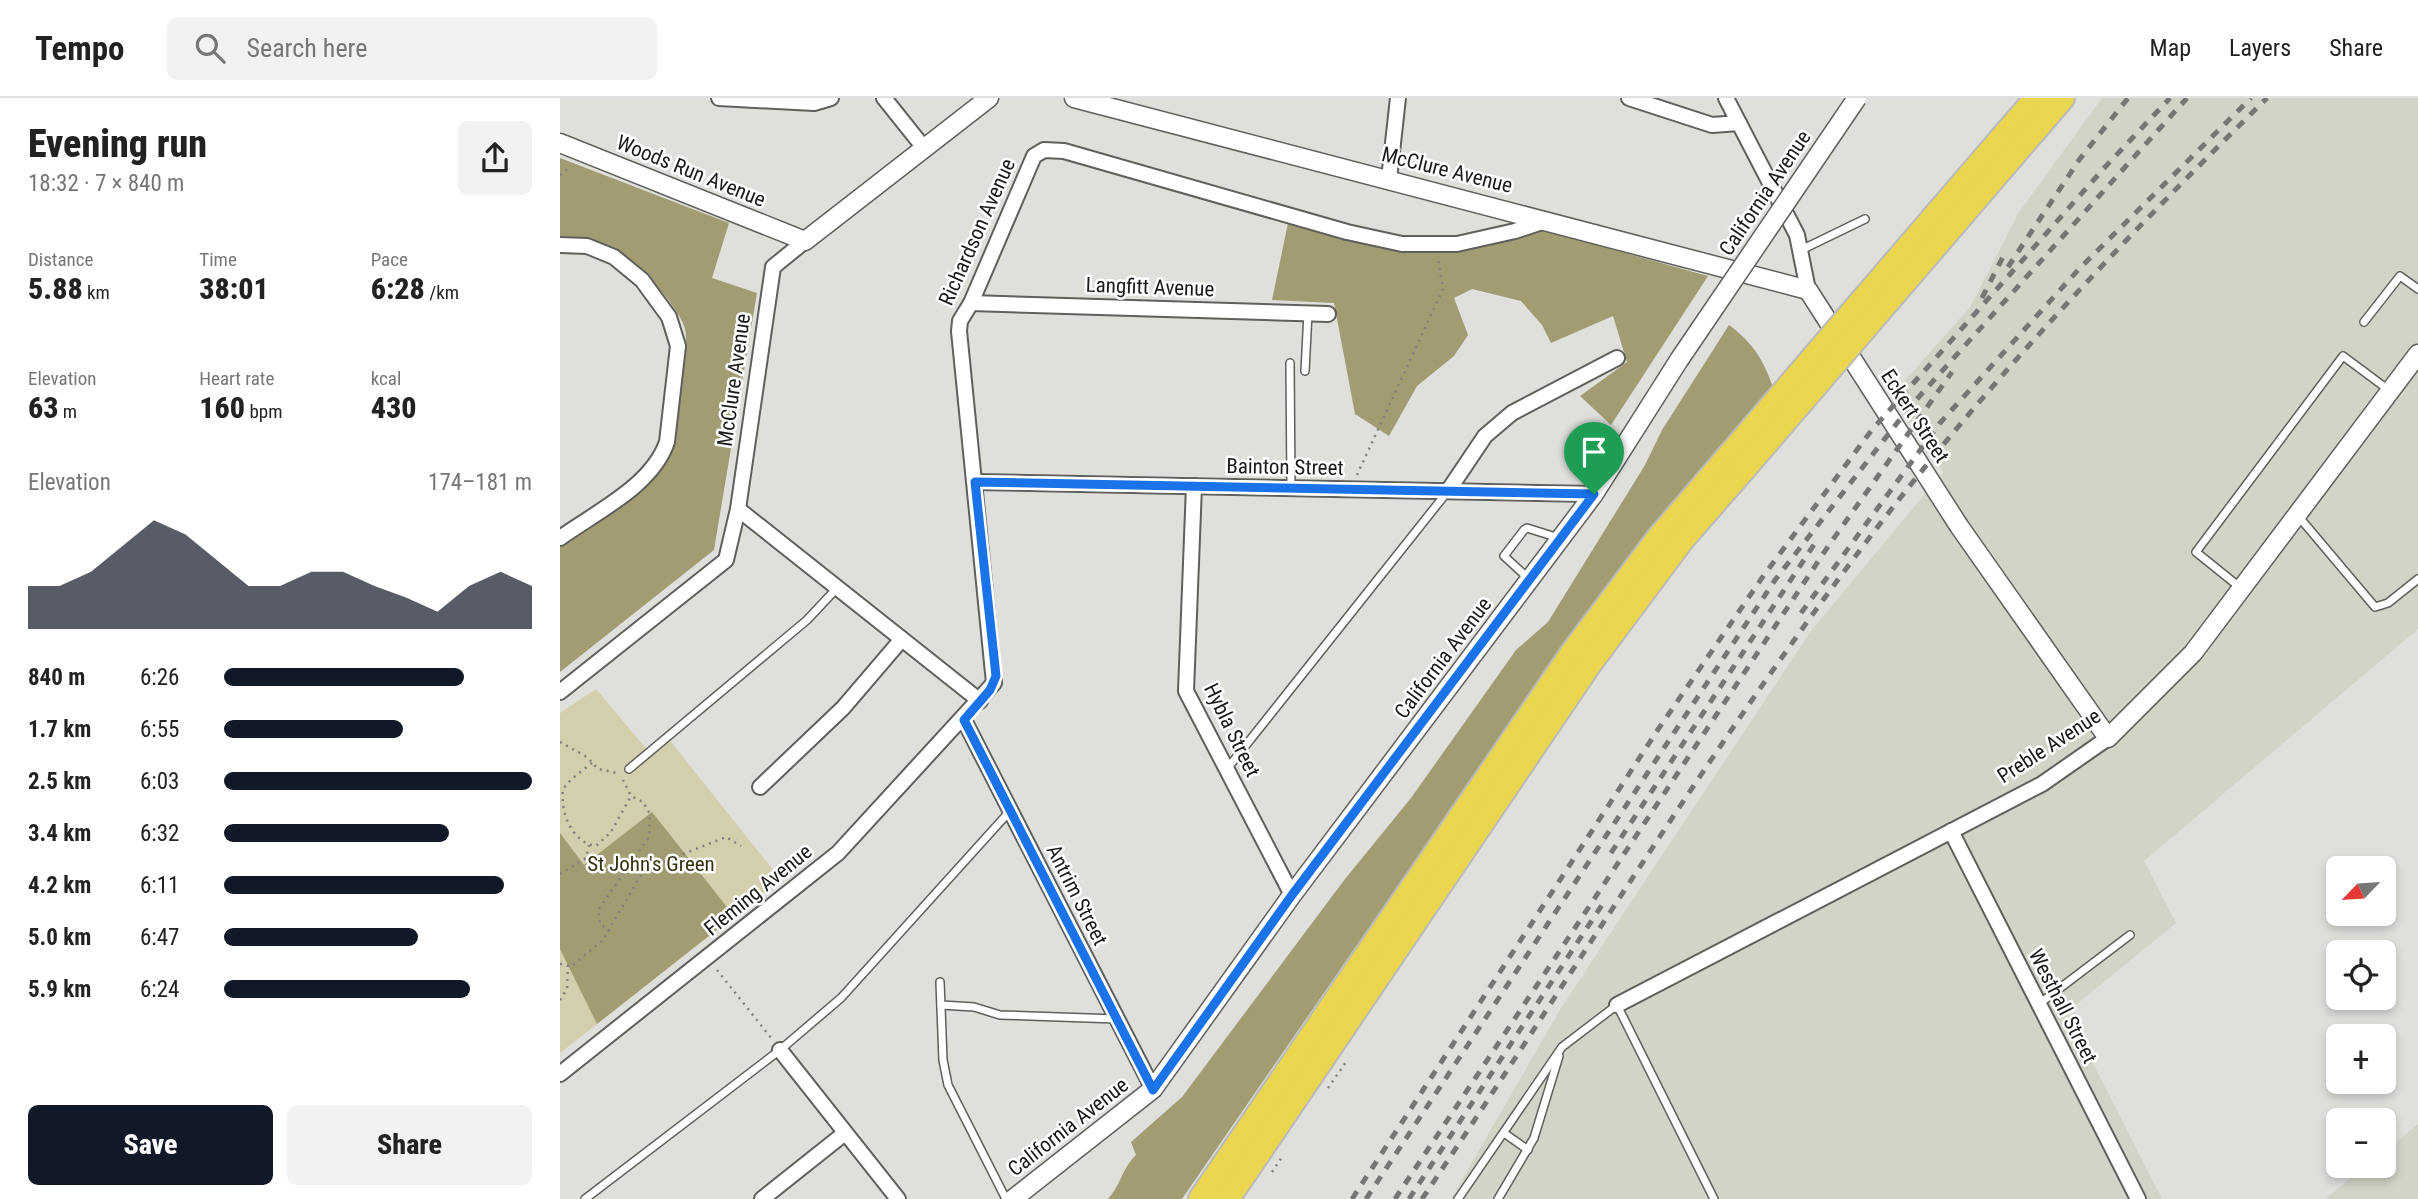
<!DOCTYPE html>
<meta charset="utf-8">
<style>
body{margin:0;font-family:"Roboto Condensed",sans-serif;background:#f2f2f2;color:#222;height:100vh;display:flex;flex-direction:column;font-size:26px;white-space:nowrap}
*{box-sizing:border-box;margin:0}
p{font-size:23px;color:#767676}
.icon{flex:none;width:38px;height:38px;fill:none;stroke:currentColor;stroke-width:2;stroke-linecap:round;stroke-linejoin:round}
.map{position:relative;flex:1;overflow:hidden}
.side{display:flex;flex-direction:column;background:#fff;width:560px}
.side>*{flex:none}
.needle{width:46px;rotate:245deg}
.controls{position:absolute;left:1766px;top:758px;display:grid;gap:14px}
.controls a{display:grid;place-items:center;width:70px;height:70px;border-radius:10px;background:#fff;box-shadow:0 4px 10px #0003;font-size:35px}
.pin{position:absolute;display:grid;place-items:center;width:60px;height:60px;color:#fff;margin:-72px -30px;border-radius:50% 50% 50% 0;rotate:-45deg;box-shadow:0 0 7px #0007}
.pin .icon{rotate:45deg}
.round{display:grid;place-items:center;flex:none;width:74px;height:74px;border-radius:10px;background:#f2f2f2}
.head{display:flex;align-items:center;justify-content:space-between;height:119px;padding:0 28px}
h1{font-size:38px;font-weight:800;line-height:52px}
.metrics{display:grid;grid-template-columns:repeat(3,1fr);gap:10px;height:119px;padding:7px 28px}
.metrics div{display:grid;align-content:center}
.metrics b{font-size:30px;font-weight:800}
.metrics small{font-size:19px;font-weight:400}
.metrics p{font-size:19px}
.chart{height:196px;padding:14px 28px}
.chart p{display:flex;justify-content:space-between}
.chart svg{width:100%;height:126px;margin-top:7px;fill:#111827;opacity:.7}
.action{display:flex;gap:14px;margin-top:auto;padding:14px 28px}
.action a{flex:1;height:80px;border-radius:10px;background:#111827;color:#fff;font-size:28px;font-weight:800;line-height:80px;text-align:center}
.action a+a{background:#f2f2f2;color:#222}
ul{padding:0 28px;list-style:none;font-size:23px}
li{display:grid;grid-template-columns:112px 84px 1fr;align-items:center;height:52px}
li i{height:18px;border-radius:9px;background:#111827}
header{display:flex;align-items:center;gap:42px;box-sizing:border-box;height:98px;padding:0 35px;background:#fff;border-bottom:2px solid #e0e0e0}
header strong{font-size:33px}
nav{display:flex;gap:38px;margin-inline-start:auto;font-size:24px}
.search{width:490px;height:63px;background:#f2f2f2;display:flex;align-items:center;gap:18px;box-sizing:border-box;padding:0 24px;border-radius:10px;color:#767676;font-size:26px}
main{display:flex;flex:1;min-height:0}
.map>svg:first-child{display:block}
.built{fill:#d4d3c8}
.green{fill:#d3ceab}
.forest{fill:#a29c73}
.lines{fill:none;stroke-linecap:round;stroke-linejoin:round}
.service-casing{stroke:#5f5f5c;stroke-width:10}
.minor-casing{stroke:#5f5f5c;stroke-width:18}
.tertiary-casing{stroke:#5f5f5c;stroke-width:21}
.motorway-casing{stroke:#bababa;stroke-width:28}
.path{stroke:#81817f;stroke-width:2.5;stroke-dasharray:2 5;stroke-linecap:butt}
.service{stroke:#fff;stroke-width:7}
.minor{stroke:#fff;stroke-width:14}
.tertiary{stroke:#fff;stroke-width:18}
.motorway{stroke:#e9d54e;stroke-width:24}
.rail{stroke:#767674;stroke-width:5;stroke-dasharray:9 9;stroke-linecap:butt}
.tertiary-bridge-casing{stroke:#5f5f5c;stroke-width:21;stroke-linecap:butt}
.motorway-bridge-casing{stroke:#bababa;stroke-width:28;stroke-linecap:butt}
.tertiary-bridge{stroke:#fff;stroke-width:18}
.motorway-bridge{stroke:#e9d54e;stroke-width:24}
.route-casing{stroke:#fff;stroke-width:14}
.route{stroke:#1a73e8;stroke-width:9}
.labels{text-anchor:middle;dominant-baseline:central;stroke-width:5;stroke-linejoin:round;paint-order:stroke}
.street-label{font-size:21px;fill:#1a1a19;stroke:#fff}
.park-label{font-size:21px;fill:#37310f;stroke:#fff}
</style>
<header>
<strong>Tempo</strong>
<div class="search"><svg class="icon" aria-label="search" viewBox="0 0 24 24"><circle cx="10" cy="10" r="6"/><path d="M15 15l6 6"/></svg>Search here</div>
<nav><a>Map</a><a>Layers</a><a>Share</a></nav>
</header>
<main>
<section class="side">
<div class="head"><div><h1>Evening run</h1><p>18:32 · 7 × 840 m</p></div><a class="round"><svg class="icon" aria-label="share" viewBox="0 0 24 24"><path d="M12 15V3M7 8l5-5 5 5M5 13v7h14v-7"/></svg></a></div>
<div class="metrics">
<div><p>Distance</p><b>5.88<small> km</small></b></div>
<div><p>Time</p><b>38:01</b></div>
<div><p>Pace</p><b>6:28<small> /km</small></b></div>
</div>
<div class="metrics">
<div><p>Elevation</p><b>63<small> m</small></b></div>
<div><p>Heart rate</p><b>160<small> bpm</small></b></div>
<div><p>kcal</p><b>430</b></div>
</div>
<div class="chart"><p><span>Elevation</span>174–181 m</p>
<svg viewBox="0 0 160 44" preserveAspectRatio="none"><path d="M0 44V29L10 29L20 24L30 15L40 6L50 11L60 20L70 29L80 29L90 24L100 24L110 29L120 33L130 38L140 29L150 24L160 29V44z"/></svg>
</div>
<ul>
<li><b>840 m</b>6:26<i style="width:78%"></i></li>
<li><b>1.7 km</b>6:55<i style="width:58%"></i></li>
<li><b>2.5 km</b>6:03<i style="width:100%"></i></li>
<li><b>3.4 km</b>6:32<i style="width:73%"></i></li>
<li><b>4.2 km</b>6:11<i style="width:91%"></i></li>
<li><b>5.0 km</b>6:47<i style="width:63%"></i></li>
<li><b>5.9 km</b>6:24<i style="width:80%"></i></li>
</ul>
<div class="action"><a>Save</a><a>Share</a></div>
</section>
<div class="map">
<svg width="1858" height="1101" viewBox="0 0 1858 1101">
<rect width="100%" height="100%" fill="#dfdfdc"/>
<g class="built">
<polygon points="1542,0 1858,0 1858,531 1584,763 1616,825 1507,914 1602,1101 891,1101 1001,910 1250,534 1383,374 1332,297 1411,208 1459,114"/>
<polygon points="1858,1026 1858,1101 1765,1101 1806,1068 1824,1068 1824,1054"/>
</g>
<polygon class="green" points="36,591 89,654 107,639 221,782 0,955 0,615"/>
<g class="forest">
<path d="M0 60 169 125 152 180 197 195 154 452 0 574V448C32 424 80 397 104 365 117 348 112 329 114 309 117 286 126 264 126 241 127 226 117 215 109 203 82 166 47 140 0 138Z"/>
<polygon points="728,125 860,155 901,152 979,131 1148,178 1051,327 1020,298 1067,264 1053,218 991,245 982,227 961,203 912,191 894,200 908,237 894,258 857,288 829,338 795,316 774,205 712,202"/>
<path d="M1169 227C1193 245 1203 261 1213 289L1025 516 622 1101H548C561 1087 562 1070 576 1057L571 1044 622 999 785 781 851 700 956 552 988 524 1085 367 1102 332Z"/>
<polygon points="92,714 174,818 37,926 0,851 0,735 24,767"/>
</g>
<g class="lines">
<defs>
<g id="service">
<polyline points="1241,152 1305,121"/>
<polyline points="1804,224 1840,178 1858,191"/>
<polyline points="730,265 731,390"/>
<polyline points="745,273 748,215"/>
<polyline points="1739,419 1815,509 1828,505 1858,481"/>
<polyline points="968,480 944,458 964,432 967,430 999,440"/>
<polyline points="1682,491 1636,454 1783,258 1830,293"/>
<polyline points="69,671 247,522 277,490"/>
<polyline points="667,671 888,393"/>
<polyline points="380,884 383,962 388,987 446,1101"/>
<polyline points="1479,906 1570,837"/>
<polyline points="381,907 414,909 440,917 557,921"/>
<polyline points="944,1035 968,1052"/>
<polyline points="25,1101 220,952 281,900 450,713"/>
<polyline points="898,1101 1002,949 1057,907 1154,1101"/>
<polyline points="938,1101 974,1040 999,958"/>
</g>
<g id="minor">
<polyline points="159,0 254,5 271,0"/>
<polyline points="324,0 364,50"/>
<polyline points="1069,0 1152,27 1179,25"/>
<polyline points="1166,0 1237,137 1248,192"/>
<polyline points="829,81 838,0"/>
<path d="M0 147 27 148 54 159 82 182 109 219 118 248 107 344C92 388 36 414 0 440"/>
<polyline points="411,205 768,216"/>
<polyline points="415,384 1034,396"/>
<polyline points="634,388 626,593 732,797"/>
<polyline points="888,393 925,338 952,315 1057,260"/>
<polyline points="178,411 420,603"/>
<polyline points="0,594 166,462 178,411 213,169 245,143"/>
<polyline points="404,622 593,991"/>
<polyline points="200,689 283,610 342,541"/>
<polyline points="1391,733 1578,1101"/>
<polyline points="1057,907 1482,686 1548,640"/>
<polyline points="220,952 338,1101"/>
<polyline points="0,976 278,755 434,585 399,233 400,223 411,205 474,58 484,52 504,53 787,134 842,146 897,146 955,133 985,123"/>
<polyline points="202,1101 285,1035"/>
</g>
<g id="tertiary">
<polyline points="514,0 1248,192 1399,428 1548,640 1633,555 1858,256"/>
<polyline points="0,45 245,143 429,0"/>
<polyline points="453,1101 593,991 732,797 1034,396 1119,262"/>
</g>
<g id="motorway">
<polyline points="1438,45 1477,0"/>
<polyline points="1453,57 1502,0"/>
<polyline points="641,1101 1012,556 1099,440 1171,356"/>
<polyline points="667,1101 1029,566 1123,440 1185,369"/>
</g>
</defs>
<use href="#service" class="service-casing"/>
<use href="#minor" class="minor-casing"/>
<use href="#tertiary" class="tertiary-casing"/>
<use href="#motorway" class="motorway-casing"/>
<g class="path">
<polyline points="0,77 11,68"/>
<polyline points="797,377 883,191 878,161"/>
<polyline points="0,644 27,659 38,671 57,675"/>
<path d="M32 665C23 672 8 682 3 692 0 716 13 745 36 748L51 734 71 698"/>
<polyline points="0,776 26,760 29,747"/>
<polyline points="50,833 40,826 38,812 89,739 90,716 83,704 71,698 63,682"/>
<polyline points="0,866 12,868 43,842 81,777 98,766 166,739 181,748"/>
<polyline points="157,872 212,941"/>
<polyline points="0,902 7,891 8,868"/>
<polyline points="768,990 786,964"/>
<polyline points="712,1074 722,1059"/>
</g>
<use href="#service" class="service"/>
<use href="#minor" class="minor"/>
<use href="#tertiary" class="tertiary"/>
<use href="#motorway" class="motorway"/>
<g class="rail">
<polyline points="1448,169 1519,62 1568,0"/>
<polyline points="1422,200 1446,153"/>
<polyline points="1241,515 1380,325 1519,171 1691,0"/>
<polyline points="1051,755 1257,442"/>
<polyline points="792,1101 1097,633 1204,477 1311,333 1546,68 1610,0"/>
<polyline points="806,1101 1215,482 1348,311 1627,0"/>
<polyline points="835,1101 1269,447 1392,274"/>
<polyline points="849,1101 1042,807"/>
<path d="M862 1101C1012 878 1150 649 1313 435 1432 279 1567 138 1707 0"/>
</g>
<defs>
<polyline id="tertiary-bridge" points="1119,262 1297,0"/>
<g id="motorway-bridge">
<polyline points="1171,356 1438,45"/>
<polyline points="1185,369 1453,57"/>
</g>
</defs>
<use href="#tertiary-bridge" class="tertiary-bridge-casing"/>
<use href="#motorway-bridge" class="motorway-bridge-casing"/>
<use href="#tertiary-bridge" class="tertiary-bridge"/>
<use href="#motorway-bridge" class="motorway-bridge"/>
</g>
<g class="lines">
<defs>
<polygon id="route" points="415,384 1034,396 732,797 593,992 404,622 430,592 436,578"/>
</defs>
<use href="#route" class="route-casing"/>
<use href="#route" class="route"/>
</g>
<g class="labels">
<g class="street-label">
<text transform="translate(887 72) rotate(14)">McClure Avenue</text>
<text transform="translate(131 73) rotate(22)">Woods Run Avenue</text>
<text transform="translate(1205 95) rotate(-56)">California Avenue</text>
<text transform="translate(417 134) rotate(-66)">Richardson Avenue</text>
<text transform="translate(590 189) rotate(2)">Langfitt Avenue</text>
<text transform="translate(174 282) rotate(-82)">McClure Avenue</text>
<text transform="translate(1355 318) rotate(57)">Eckert Street</text>
<text transform="translate(725 369) rotate(1)">Bainton Street</text>
<text transform="translate(883 560) rotate(-53)">California Avenue</text>
<text transform="translate(672 632) rotate(64)">Hybla Street</text>
<text transform="translate(1489 648) rotate(-33)">Preble Avenue</text>
<text transform="translate(198 792) rotate(-39)">Fleming Avenue</text>
<text transform="translate(517 797) rotate(63)">Antrim Street</text>
<text transform="translate(1503 908) rotate(63)">Westhall Street</text>
<text transform="translate(508 1029) rotate(-38)">California Avenue</text>
</g>
<g class="park-label">
<text x="91" y="766">St John's Green</text>
</g>
</g>
</svg>
<div class="controls">
<a><svg class="needle" viewBox="-14 -14 28 28"><path d="M0-13l5 13h-10z" fill="#e53935"/><path d="M0 13l5-13h-10z" fill="#767676"/></svg></a>
<a><svg class="icon" aria-label="locate" viewBox="0 0 24 24"><circle cx="12" cy="12" r="6"/><path d="M12 2v4M12 18v4M2 12h4M18 12h4"/></svg></a>
<a>+</a>
<a>−</a>
</div>
<div class="pin" style="left:1034px;top:396px;background:#1e9e55"><svg class="icon" aria-label="arrive" viewBox="0 0 24 24"><path d="M6 21V4h12l-3 4 3 4H6"/></svg></div>
</div>
</main>
